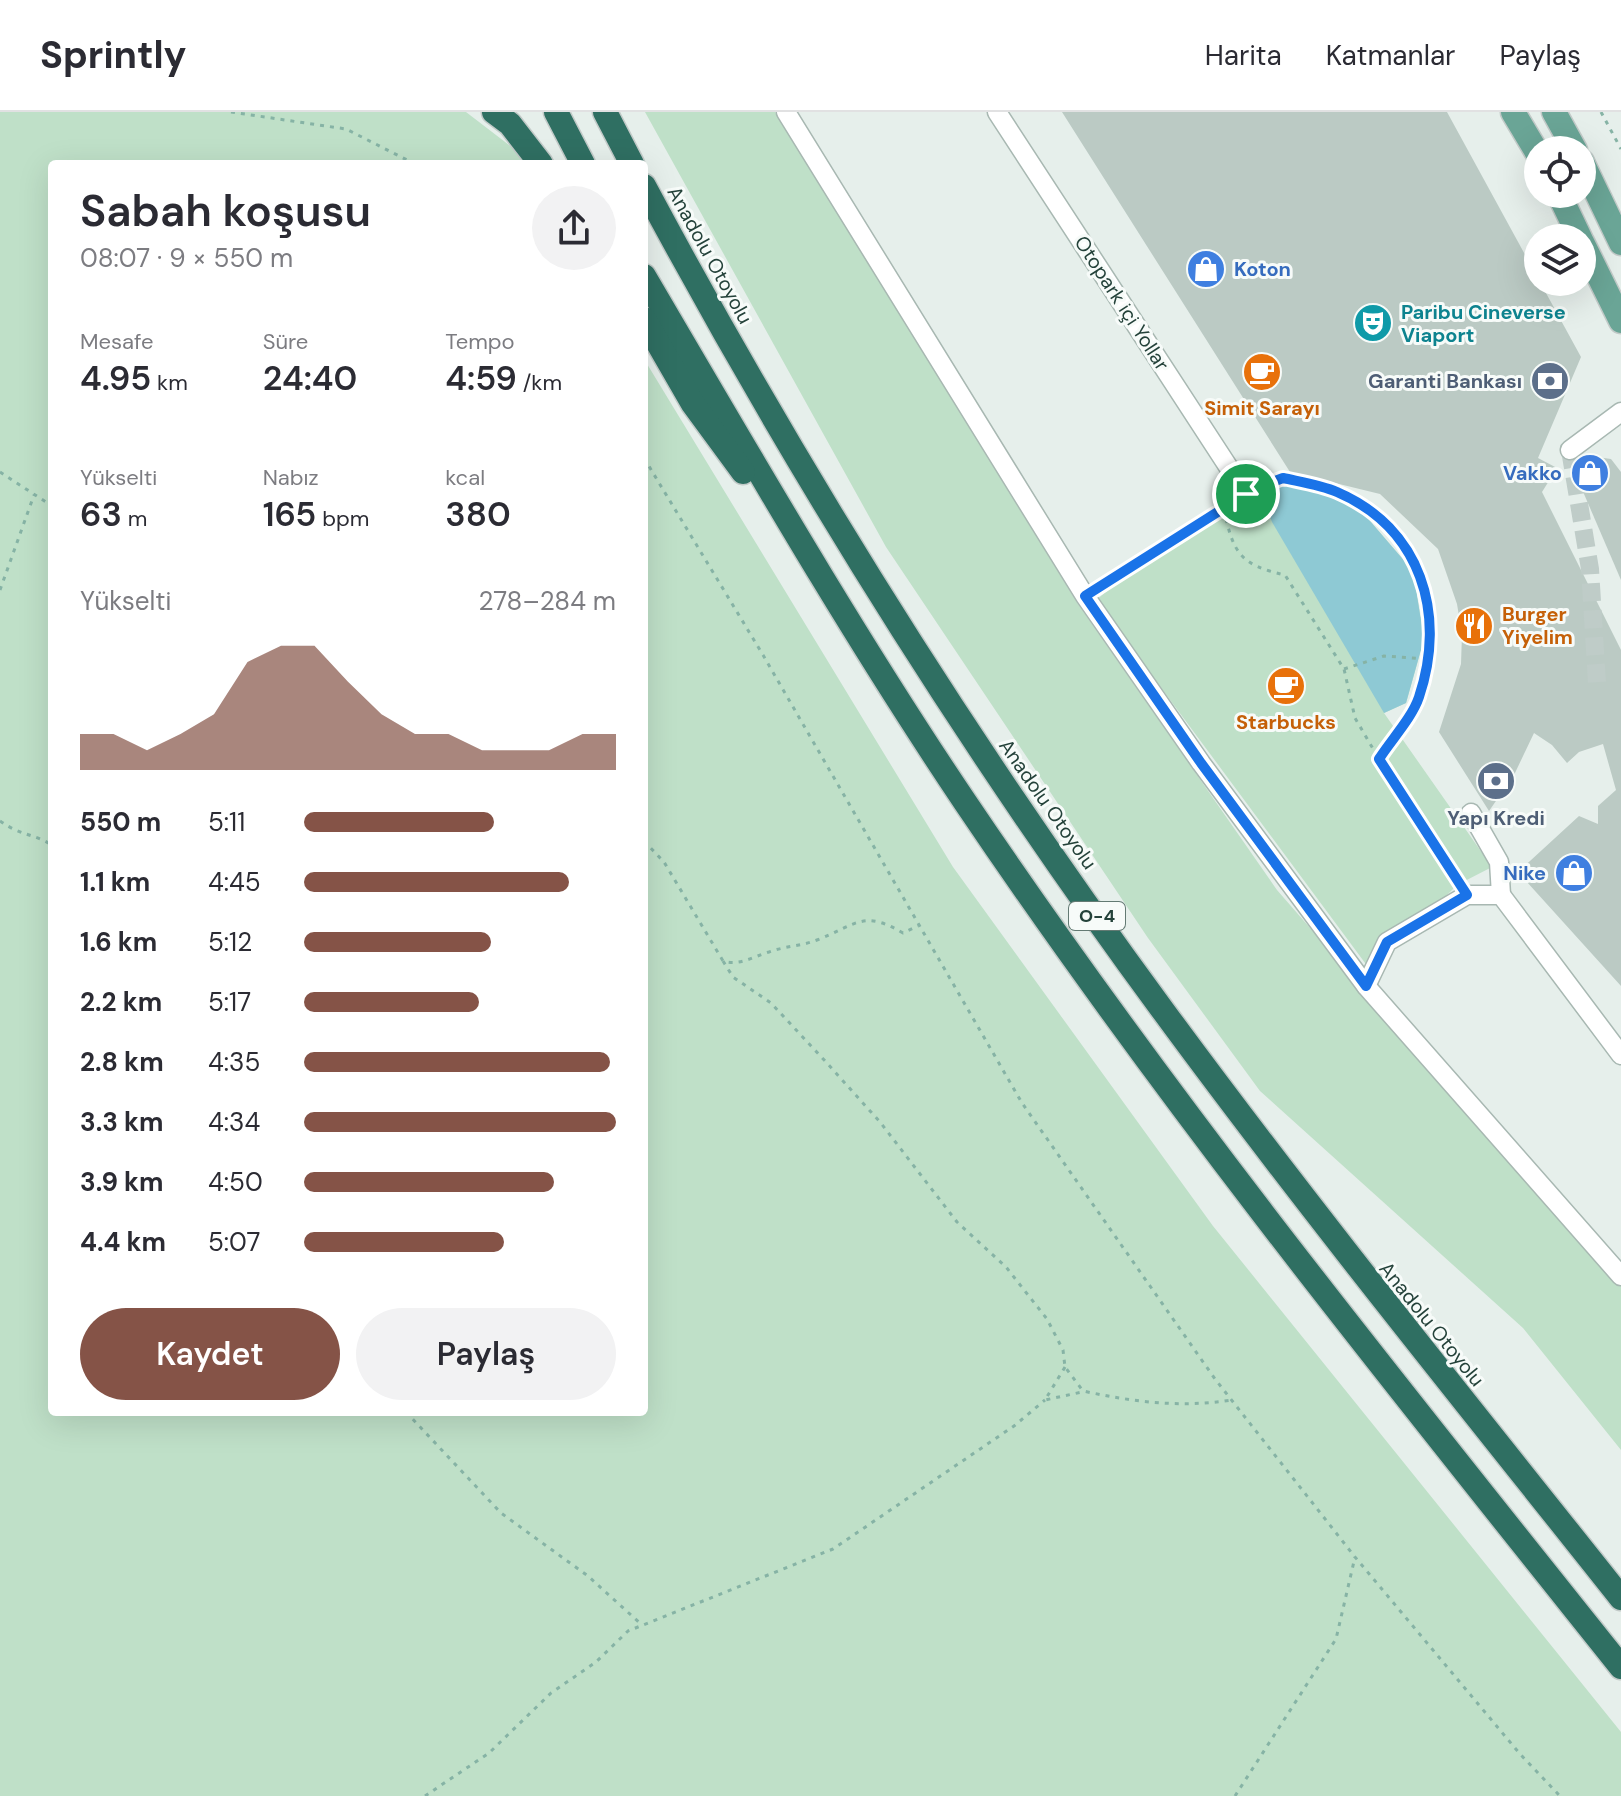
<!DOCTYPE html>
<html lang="tr">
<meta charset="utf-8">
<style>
body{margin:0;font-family:"DM Sans",sans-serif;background:#f2f2f3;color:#2b2b33;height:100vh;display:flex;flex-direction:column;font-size:30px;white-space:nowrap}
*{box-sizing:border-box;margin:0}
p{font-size:26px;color:#7c7c81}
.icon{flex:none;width:44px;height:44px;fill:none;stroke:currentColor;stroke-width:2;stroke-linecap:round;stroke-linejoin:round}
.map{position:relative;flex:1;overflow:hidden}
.panel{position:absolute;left:48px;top:48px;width:600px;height:1256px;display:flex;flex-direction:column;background:#fff;border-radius:8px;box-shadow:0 8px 32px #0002}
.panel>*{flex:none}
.tools{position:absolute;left:1524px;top:24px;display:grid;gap:16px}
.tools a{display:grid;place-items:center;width:72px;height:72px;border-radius:50%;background:#fff;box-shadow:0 8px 32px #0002;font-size:40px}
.pin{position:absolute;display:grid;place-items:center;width:68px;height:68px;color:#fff;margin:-34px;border:4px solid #fff;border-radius:50%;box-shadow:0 2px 8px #0007}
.round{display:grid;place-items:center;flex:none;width:84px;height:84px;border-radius:42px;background:#f2f2f3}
.overview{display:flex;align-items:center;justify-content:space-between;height:136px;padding:0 32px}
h1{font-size:44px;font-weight:600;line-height:60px}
.figures{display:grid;grid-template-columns:repeat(3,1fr);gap:12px;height:136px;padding:8px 32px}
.figures div{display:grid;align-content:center}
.figures b{font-size:34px;font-weight:600}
.figures small{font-size:22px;font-weight:400}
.figures p{font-size:22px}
.chart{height:224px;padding:16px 32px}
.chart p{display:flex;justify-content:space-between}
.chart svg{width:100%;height:144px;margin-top:8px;fill:#855347;opacity:.7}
.primary-button{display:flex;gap:16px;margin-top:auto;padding:16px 32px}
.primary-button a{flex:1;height:92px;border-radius:48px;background:#855347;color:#fff;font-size:32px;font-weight:600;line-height:92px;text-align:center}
.primary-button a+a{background:#f2f2f3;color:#2b2b33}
ul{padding:0 32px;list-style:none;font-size:26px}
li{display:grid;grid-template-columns:128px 96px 1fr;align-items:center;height:60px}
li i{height:20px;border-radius:10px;background:#855347}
header{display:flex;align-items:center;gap:48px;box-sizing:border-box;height:112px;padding:0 40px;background:#fff;border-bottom:2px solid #e1e1e2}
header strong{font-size:38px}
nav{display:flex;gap:44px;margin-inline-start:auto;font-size:28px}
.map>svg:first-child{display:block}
.green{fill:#bfe0c8}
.water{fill:#8ec9d4}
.building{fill:#bbcac4}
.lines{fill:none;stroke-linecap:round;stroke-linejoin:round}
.minor-tunnel{stroke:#bfccc8;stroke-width:18;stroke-dasharray:18 9;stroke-linecap:butt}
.minor-casing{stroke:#a8b8b2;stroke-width:21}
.major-casing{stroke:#c2cac8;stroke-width:27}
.highway-casing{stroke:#c2cac8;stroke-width:27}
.path{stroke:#86b3a5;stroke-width:3;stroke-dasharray:4 6;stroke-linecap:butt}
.minor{stroke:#fff;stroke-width:18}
.major{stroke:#6aa596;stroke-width:24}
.highway{stroke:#2f6f62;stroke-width:24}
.route-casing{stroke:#fff;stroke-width:16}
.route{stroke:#1a73e8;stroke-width:10}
.labels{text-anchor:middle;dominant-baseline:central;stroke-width:6;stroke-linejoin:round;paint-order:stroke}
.shield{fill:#f7fbf9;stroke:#637a73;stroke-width:2}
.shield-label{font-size:18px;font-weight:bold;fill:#24423a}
.street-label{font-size:20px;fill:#24423a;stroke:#f7fbf9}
.shop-label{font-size:20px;font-weight:bold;fill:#366cbe;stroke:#f7fbf9;text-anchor:end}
.culture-label{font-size:20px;font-weight:bold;fill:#0d838f;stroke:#f7fbf9;text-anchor:start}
.service-label{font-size:20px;font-weight:bold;fill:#4e5e75;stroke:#f7fbf9;text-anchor:end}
.food-label{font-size:20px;font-weight:bold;fill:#c56008;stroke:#f7fbf9}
</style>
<header>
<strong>Sprintly</strong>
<nav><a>Harita</a><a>Katmanlar</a><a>Paylaş</a></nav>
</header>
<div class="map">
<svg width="1621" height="1684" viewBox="0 0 1621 1684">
<rect width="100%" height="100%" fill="#e6efeb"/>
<g class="green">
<polygon points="0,0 466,0 513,36 524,52 52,52 52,1300 644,1300 644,247 953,755 1213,1114 1621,1620 1621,1684 0,1684"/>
<polygon points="645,0 775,0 1078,492 1277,778 1621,1173 1621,1338 1523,1216 1260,979 1148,826 886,435"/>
<polygon points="1253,361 1364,402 1413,459 1424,527 1406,591 1384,601 1492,755 1457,773 1371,859 1096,488"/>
</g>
<polygon class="water" points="1253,361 1327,382 1364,402 1413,459 1424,527 1406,591 1384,601 1272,410"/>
<g class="building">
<polygon points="1062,0 1447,0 1581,245 1538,346 1557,356 1542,380 1621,538 1621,874 1518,760 1579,704 1598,712 1598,694 1616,678 1603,632 1579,640 1567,651 1552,633 1534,621 1514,663 1489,699 1439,620 1461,552 1462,522 1457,492 1438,437 1380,382 1290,360"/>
<polygon points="1589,344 1611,347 1621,360 1621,468 1578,368 1579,352"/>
</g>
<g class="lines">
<polyline class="minor-tunnel" points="1570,338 1590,457 1597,571"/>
<defs>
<g id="minor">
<polyline points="786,0 1085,484 1201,651 1366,874 1621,1164"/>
<polyline points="997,0 1246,382"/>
<polyline points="1570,338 1621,300"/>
<polyline points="1471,701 1499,750 1501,783"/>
<polyline points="1366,874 1387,830 1467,783 1501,783 1621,943"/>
</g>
<g id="major">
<polyline points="1513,0 1538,42"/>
<polyline points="1554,0 1575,38"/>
<polyline points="1582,50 1621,131"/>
<polyline points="1559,82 1580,126"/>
<polyline points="1582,130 1621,209"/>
</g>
<g id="highway">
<polyline points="494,0 510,12 541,52"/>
<polyline points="556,0 583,52"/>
<polyline points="605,0 632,52"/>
<path d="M644 74C797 360 971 638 1164 900 1311 1100 1467 1292 1621 1486"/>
<path d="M644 164C748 341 850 519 965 690 1167 990 1395 1272 1621 1555"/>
<polyline points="644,207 693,292 743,360"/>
</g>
</defs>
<use href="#minor" class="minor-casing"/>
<use href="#major" class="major-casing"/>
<use href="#highway" class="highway-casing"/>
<g class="path">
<polyline points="231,0 346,17 415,52"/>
<polyline points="1601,0 1621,37"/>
<polyline points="644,346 763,543 1022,991 1215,1267 1355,1445 1520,1642 1560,1684"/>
<polyline points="0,360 52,394"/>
<path d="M1261 374C1268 372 1277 366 1284 366 1305 366 1335 379 1353 390 1425 436 1446 503 1419 585 1412 606 1391 628 1379 647L1458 769"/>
<path d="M1224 397C1233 441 1240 453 1285 463L1344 557 1355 606 1379 647"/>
<polyline points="1098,476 1230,392"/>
<polyline points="0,478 34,383"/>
<polyline points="1344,557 1384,544 1426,547"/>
<path d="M0 709C21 724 35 722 52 733"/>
<path d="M644 729 664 750 723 849C740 854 752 845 769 840 785 834 802 834 817 828 856 813 863 797 903 821L918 814"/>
<path d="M723 849 733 865 771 891 826 950 880 1010 957 1110 1006 1155 1047 1207 1063 1238 1065 1255 1083 1279C1134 1290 1180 1296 1232 1288"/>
<polyline points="1065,1255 1045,1288 1082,1280"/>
<polyline points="406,1300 501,1401 588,1464 642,1513"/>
<polyline points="425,1684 489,1641 551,1581 596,1550 628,1519 833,1437 1014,1314 1045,1288"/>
<polyline points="1235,1684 1336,1527 1355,1445"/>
</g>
<use href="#minor" class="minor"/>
<use href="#major" class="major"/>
<use href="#highway" class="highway"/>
</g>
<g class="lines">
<defs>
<path id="route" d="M1283 366C1301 370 1321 373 1337 380 1421 416 1447 502 1419 585 1412 606 1391 628 1379 647L1467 783 1387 830 1366 874 1201 651 1085 484 1254 377Z"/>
</defs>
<use href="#route" class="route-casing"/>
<use href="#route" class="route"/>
</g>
<defs>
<symbol id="shop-disc" viewBox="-11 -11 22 22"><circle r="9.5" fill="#3f7fe0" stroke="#f7fbf9"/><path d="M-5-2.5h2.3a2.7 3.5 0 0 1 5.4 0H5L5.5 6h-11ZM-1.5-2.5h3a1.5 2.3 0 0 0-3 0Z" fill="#fff"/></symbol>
<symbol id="theatre-disc" viewBox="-11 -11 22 22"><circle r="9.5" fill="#0f9aa8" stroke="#f7fbf9"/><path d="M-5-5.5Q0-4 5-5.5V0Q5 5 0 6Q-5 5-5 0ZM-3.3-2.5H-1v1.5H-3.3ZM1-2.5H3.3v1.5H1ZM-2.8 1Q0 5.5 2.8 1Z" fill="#fff"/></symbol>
<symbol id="cafe-disc" viewBox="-11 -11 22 22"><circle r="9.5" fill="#e8710a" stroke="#f7fbf9"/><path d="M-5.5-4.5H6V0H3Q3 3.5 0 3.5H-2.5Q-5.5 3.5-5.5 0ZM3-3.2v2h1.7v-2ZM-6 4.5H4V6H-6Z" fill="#fff"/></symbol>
<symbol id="bank-disc" viewBox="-11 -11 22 22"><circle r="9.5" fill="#5c6f8a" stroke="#f7fbf9"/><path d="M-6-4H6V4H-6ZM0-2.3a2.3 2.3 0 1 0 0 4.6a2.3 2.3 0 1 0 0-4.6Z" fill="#fff"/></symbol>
<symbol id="restaurant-disc" viewBox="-11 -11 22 22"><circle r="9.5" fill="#e8710a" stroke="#f7fbf9"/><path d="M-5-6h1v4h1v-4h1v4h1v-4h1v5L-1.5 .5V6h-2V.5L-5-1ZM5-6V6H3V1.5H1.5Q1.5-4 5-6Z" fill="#fff"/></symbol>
</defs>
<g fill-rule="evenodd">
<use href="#shop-disc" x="1184" y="135" width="44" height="44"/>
<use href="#theatre-disc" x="1351" y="189" width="44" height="44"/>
<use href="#cafe-disc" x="1240" y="238" width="44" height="44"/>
<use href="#bank-disc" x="1528" y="247" width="44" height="44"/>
<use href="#shop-disc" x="1568" y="339" width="44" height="44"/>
<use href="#restaurant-disc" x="1452" y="492" width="44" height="44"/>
<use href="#cafe-disc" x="1264" y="552" width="44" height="44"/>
<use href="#bank-disc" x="1474" y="647" width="44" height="44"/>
<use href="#shop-disc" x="1552" y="739" width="44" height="44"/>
</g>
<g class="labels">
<rect class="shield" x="1069" y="790" width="56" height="28" rx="6"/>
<g class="shield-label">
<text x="1097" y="804">O-4</text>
</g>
<g class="street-label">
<text transform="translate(710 143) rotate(61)">Anadolu Otoyolu</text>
<text transform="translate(1122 191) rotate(57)">Otopark içi Yollar</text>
<text transform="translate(1048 692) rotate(55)">Anadolu Otoyolu</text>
<text transform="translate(1432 1212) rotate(51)">Anadolu Otoyolu</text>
</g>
<g class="shop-label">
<text x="1234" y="157" text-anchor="start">Koton</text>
<text x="1562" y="361">Vakko</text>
<text x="1546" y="761">Nike</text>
</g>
<g class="culture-label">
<text x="1401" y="200">Paribu Cineverse<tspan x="1401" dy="23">Viaport</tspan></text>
</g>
<g class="service-label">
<text x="1522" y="269">Garanti Bankası</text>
<text x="1496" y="706" text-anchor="middle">Yapı Kredi</text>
</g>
<g class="food-label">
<text x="1262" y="296">Simit Sarayı</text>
<text x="1502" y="502" text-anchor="start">Burger<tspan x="1502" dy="23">Yiyelim</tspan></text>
<text x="1286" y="610">Starbucks</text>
</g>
</g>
</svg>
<div class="tools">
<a><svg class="icon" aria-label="locate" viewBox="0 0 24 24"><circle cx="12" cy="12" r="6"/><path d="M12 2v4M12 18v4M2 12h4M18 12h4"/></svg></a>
<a><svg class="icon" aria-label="layers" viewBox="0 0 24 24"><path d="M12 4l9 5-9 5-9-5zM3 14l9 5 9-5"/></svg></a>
</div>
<div class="pin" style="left:1246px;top:382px;background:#1e9e55"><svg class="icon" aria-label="arrive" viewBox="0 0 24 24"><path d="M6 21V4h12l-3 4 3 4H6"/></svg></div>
<section class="panel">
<div class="overview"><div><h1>Sabah koşusu</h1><p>08:07 · 9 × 550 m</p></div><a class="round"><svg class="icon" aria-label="share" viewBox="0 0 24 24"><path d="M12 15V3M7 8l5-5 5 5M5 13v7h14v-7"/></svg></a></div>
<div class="figures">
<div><p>Mesafe</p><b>4.95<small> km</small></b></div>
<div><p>Süre</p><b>24:40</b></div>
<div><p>Tempo</p><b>4:59<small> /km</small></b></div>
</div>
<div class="figures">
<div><p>Yükselti</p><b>63<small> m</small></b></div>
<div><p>Nabız</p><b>165<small> bpm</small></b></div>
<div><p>kcal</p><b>380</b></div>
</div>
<div class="chart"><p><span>Yükselti</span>278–284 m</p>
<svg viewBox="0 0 160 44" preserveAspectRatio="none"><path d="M0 44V33L10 33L20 38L30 33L40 27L50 11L60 6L70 6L80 17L90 27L100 33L110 33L120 38L130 38L140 38L150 33L160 33V44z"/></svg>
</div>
<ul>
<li><b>550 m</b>5:11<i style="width:61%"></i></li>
<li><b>1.1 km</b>4:45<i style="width:85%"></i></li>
<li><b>1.6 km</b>5:12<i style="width:60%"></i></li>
<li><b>2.2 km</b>5:17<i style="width:56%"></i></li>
<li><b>2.8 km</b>4:35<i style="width:98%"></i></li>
<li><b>3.3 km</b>4:34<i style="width:100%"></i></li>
<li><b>3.9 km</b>4:50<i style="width:80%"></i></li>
<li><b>4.4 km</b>5:07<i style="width:64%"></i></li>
</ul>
<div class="primary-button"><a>Kaydet</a><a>Paylaş</a></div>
</section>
</div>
